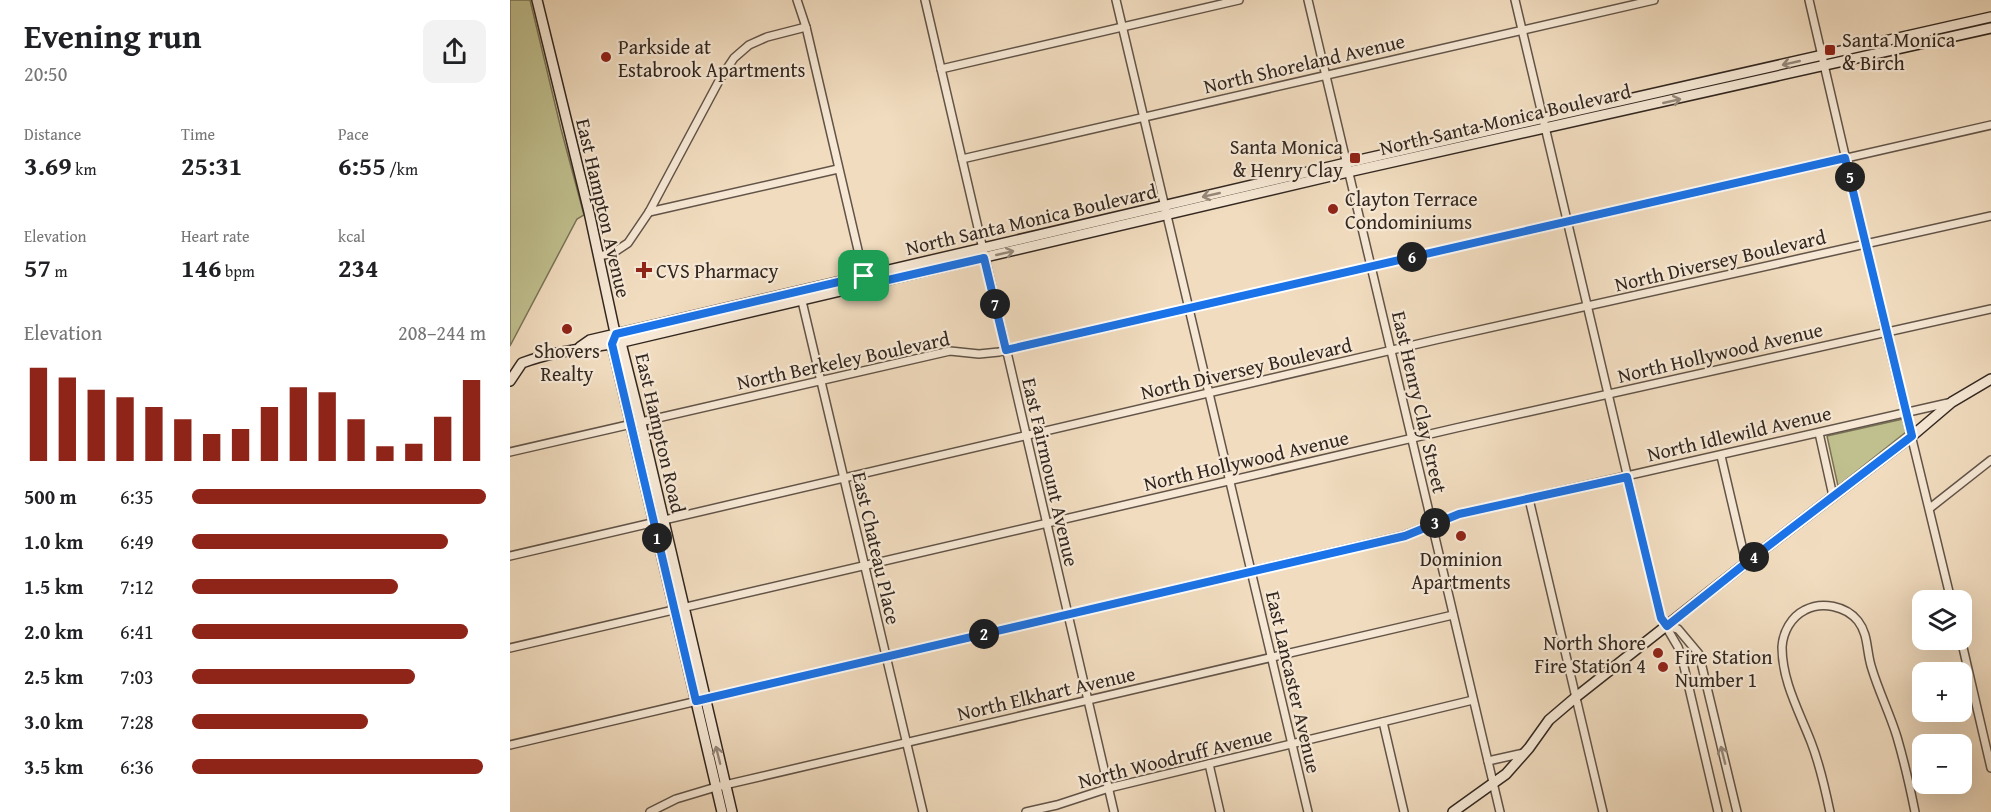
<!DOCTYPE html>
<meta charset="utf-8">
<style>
body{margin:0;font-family:"Gentium Book Plus",serif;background:#f2f2f2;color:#202124;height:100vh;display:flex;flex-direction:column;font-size:22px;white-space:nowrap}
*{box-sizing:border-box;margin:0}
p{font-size:20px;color:#757577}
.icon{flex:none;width:33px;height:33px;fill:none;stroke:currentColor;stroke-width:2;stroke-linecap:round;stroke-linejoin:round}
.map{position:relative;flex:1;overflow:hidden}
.panel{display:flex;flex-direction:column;background:#fff;width:510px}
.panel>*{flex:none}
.tools{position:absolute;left:1402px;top:590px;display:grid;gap:12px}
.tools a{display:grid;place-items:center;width:60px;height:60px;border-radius:12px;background:#fff;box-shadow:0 6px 24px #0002;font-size:30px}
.pin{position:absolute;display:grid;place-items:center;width:51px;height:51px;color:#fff;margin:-26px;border-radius:12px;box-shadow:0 3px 9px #0006}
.km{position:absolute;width:30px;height:30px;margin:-15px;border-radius:50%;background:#222;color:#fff;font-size:16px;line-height:30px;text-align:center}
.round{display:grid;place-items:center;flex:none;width:63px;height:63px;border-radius:12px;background:#f2f2f2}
.headline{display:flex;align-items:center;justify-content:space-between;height:102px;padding:0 24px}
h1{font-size:33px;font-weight:600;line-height:45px}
.metrics{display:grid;grid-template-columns:repeat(3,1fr);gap:9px;height:102px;padding:6px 24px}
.metrics div{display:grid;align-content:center}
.metrics b{font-size:26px;font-weight:600}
.metrics small{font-size:16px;font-weight:400}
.metrics p{font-size:16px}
.chart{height:168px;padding:12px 24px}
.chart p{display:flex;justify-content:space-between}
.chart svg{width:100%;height:108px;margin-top:6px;stroke:#8f2418;stroke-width:6}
ul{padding:0 24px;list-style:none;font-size:20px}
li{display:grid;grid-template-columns:96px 72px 1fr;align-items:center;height:45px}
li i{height:15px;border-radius:8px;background:#8f2418}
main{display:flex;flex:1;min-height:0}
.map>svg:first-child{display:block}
.green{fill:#c0bf8e;stroke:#797357;stroke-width:1.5}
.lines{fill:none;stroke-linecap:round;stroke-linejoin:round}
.street-casing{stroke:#625448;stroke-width:10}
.secondary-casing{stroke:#322720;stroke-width:12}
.street{stroke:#f6e8d5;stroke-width:7}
.secondary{stroke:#f6e8d5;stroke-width:9}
.oneway{stroke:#94887a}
.route-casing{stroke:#fff;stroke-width:12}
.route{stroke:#1a73e8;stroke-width:8}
.poi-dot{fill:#8f2418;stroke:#f6e8d5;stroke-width:2}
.labels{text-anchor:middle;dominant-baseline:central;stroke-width:4.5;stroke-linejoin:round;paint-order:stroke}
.poi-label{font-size:20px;fill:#322720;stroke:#f6e8d5;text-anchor:start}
.street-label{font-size:20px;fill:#322720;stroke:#f6e8d5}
</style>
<main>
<section class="panel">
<div class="headline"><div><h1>Evening run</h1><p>20:50</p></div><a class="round"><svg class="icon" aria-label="share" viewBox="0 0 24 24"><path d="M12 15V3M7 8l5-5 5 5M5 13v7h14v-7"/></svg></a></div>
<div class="metrics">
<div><p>Distance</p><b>3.69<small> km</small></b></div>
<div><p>Time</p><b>25:31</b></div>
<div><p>Pace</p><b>6:55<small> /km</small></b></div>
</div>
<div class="metrics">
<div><p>Elevation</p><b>57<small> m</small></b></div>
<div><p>Heart rate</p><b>146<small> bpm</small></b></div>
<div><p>kcal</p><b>234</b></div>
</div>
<div class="chart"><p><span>Elevation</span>208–244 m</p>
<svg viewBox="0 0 160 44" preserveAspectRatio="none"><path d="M5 44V6M15 44V10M25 44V15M35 44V18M45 44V22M55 44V27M65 44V33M75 44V31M85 44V22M95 44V14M105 44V16M115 44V27M125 44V38M135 44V37M145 44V26M155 44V11"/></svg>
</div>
<ul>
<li><b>500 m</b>6:35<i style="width:100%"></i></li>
<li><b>1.0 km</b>6:49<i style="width:87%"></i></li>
<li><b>1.5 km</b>7:12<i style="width:70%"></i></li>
<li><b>2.0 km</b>6:41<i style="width:94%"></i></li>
<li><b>2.5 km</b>7:03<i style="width:76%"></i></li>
<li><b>3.0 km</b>7:28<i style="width:60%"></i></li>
<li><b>3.5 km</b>6:36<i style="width:99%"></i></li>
</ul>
</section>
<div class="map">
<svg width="1481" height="812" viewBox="0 0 1481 812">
<rect width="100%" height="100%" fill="#f1dcbf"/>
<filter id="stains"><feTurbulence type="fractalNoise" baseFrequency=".00333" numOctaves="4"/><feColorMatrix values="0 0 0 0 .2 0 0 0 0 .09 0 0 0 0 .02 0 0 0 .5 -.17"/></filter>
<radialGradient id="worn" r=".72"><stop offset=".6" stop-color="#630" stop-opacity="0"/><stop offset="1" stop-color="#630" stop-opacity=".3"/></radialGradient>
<g class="green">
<polygon points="0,0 20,0 51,129 74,215 67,219 0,346"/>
<polygon points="1393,419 1396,432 1328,486 1317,436"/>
</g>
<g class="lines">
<defs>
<g id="street">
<polyline points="287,0 296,27 355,280"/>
<polyline points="415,0 604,812"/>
<polyline points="606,0 798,812"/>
<polyline points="798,0 990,812"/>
<polyline points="1005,0 1151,618 1168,647 1172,658 1208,812"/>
<polyline points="1299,0 1376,332 1441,600"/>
<polyline points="431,69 729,0"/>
<polyline points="452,159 1144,0"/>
<polyline points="139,212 328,169"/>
<polyline points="89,256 103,253 118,243 139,212 210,79 224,58 239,45 257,37 296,27"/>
<polyline points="291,297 413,812"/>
<polyline points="1309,433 1323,496"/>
<polyline points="0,452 440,351 469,354 489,352 1481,125"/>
<polyline points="1211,456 1236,563"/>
<polyline points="1019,499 1093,812"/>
<polyline points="1420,508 1481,460"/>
<polyline points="0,556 925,340 1481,216"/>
<polyline points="1157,626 1168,629 1189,654 1227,812"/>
<polyline points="1451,639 1481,768"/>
<polyline points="0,648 946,428 1481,309"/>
<polyline points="873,722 894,812"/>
<polyline points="0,745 895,535 949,514 1438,403"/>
<polyline points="978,761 1014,753"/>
<polyline points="699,764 710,812"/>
<polyline points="140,812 166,799 206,787 943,615"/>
<polyline points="516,812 547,805 599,788 963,700"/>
<path d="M1320 812C1315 788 1310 765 1301 742 1289 711 1272 681 1272 647 1273 632 1281 617 1295 610 1312 601 1336 606 1348 621 1359 635 1356 652 1362 669 1369 692 1380 714 1387 737 1394 761 1400 787 1405 812"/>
</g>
<g id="secondary">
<polyline points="27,0 79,212 104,328 111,343 131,423 222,812"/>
<polyline points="104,339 102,344 212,812"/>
<polyline points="70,347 80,340 836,163 1481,17"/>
<path d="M0 381 12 363C46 350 82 348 117 341L838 172 1481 28"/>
<polyline points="943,812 996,774 1019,748 1039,720 1066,697 1236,563 1402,436 1442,402 1481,379"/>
</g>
</defs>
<use href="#street" class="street-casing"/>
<use href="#secondary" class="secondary-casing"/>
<use href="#street" class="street"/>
<use href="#secondary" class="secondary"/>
</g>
<defs><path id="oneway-shaft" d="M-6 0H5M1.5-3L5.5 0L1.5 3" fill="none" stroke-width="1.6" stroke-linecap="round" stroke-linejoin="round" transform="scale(1.5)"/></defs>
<g class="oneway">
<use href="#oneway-shaft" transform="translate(1281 63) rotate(167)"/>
<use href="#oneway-shaft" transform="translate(1162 101) rotate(-13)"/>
<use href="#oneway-shaft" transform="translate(701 195) rotate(167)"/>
<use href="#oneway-shaft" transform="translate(495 253) rotate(-13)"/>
<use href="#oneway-shaft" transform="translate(208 755) rotate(-104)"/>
<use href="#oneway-shaft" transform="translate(1213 755) rotate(-104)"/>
</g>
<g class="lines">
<defs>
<polygon id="route" points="1335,158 1402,436 1236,563 1157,626 1151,618 1117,477 949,514 895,536 186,701 102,344 106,334 354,276 356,285 474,258 496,350"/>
</defs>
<use href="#route" class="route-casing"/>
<use href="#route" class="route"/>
</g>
<g class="poi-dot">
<rect x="1314" y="44" width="12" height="12" rx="3"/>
<circle cx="96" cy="57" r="6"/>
<rect x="839" y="152" width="12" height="12" rx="3"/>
<circle cx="823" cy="209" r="6"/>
<path d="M131 261h6v6h6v6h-6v6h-6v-6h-6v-6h6z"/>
<circle cx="57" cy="329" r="6"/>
<circle cx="951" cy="536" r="6"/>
<circle cx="1148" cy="653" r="6"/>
<circle cx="1153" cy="667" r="6"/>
</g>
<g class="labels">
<g class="poi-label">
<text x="1332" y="39">Santa Monica<tspan x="1332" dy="23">&amp; Birch</tspan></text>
<text x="108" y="46">Parkside at<tspan x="108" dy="23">Estabrook Apartments</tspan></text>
<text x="833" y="146" text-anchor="end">Santa Monica<tspan x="833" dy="23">&amp; Henry Clay</tspan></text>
<text x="835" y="198">Clayton Terrace<tspan x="835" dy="23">Condominiums</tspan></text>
<text x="146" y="270">CVS Pharmacy</text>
<text x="57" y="350" text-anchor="middle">Shovers<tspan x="57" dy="23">Realty</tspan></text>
<text x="951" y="558" text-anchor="middle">Dominion<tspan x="951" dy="23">Apartments</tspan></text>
<text x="1136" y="642" text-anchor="end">North Shore<tspan x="1136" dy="23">Fire Station 4</tspan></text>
<text x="1165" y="656">Fire Station<tspan x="1165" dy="23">Number 1</tspan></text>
</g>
<g class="street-label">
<text transform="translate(794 63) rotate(-13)">North Shoreland Avenue</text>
<text transform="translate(995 119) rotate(-13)">North Santa Monica Boulevard</text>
<text transform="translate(94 208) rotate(77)">East Hampton Avenue</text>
<text transform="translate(521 219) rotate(-13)">North Santa Monica Boulevard</text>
<text transform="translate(1210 260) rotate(-13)">North Diversey Boulevard</text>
<text transform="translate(1210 352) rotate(-13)">North Hollywood Avenue</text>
<text transform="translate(333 360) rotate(-12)">North Berkeley Boulevard</text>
<text transform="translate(736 368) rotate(-13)">North Diversey Boulevard</text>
<text transform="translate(910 402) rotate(77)">East Henry Clay Street</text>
<text transform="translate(151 433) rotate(77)">East Hampton Road</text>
<text transform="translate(1229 433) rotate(-13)">North Idlewild Avenue</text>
<text transform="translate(736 460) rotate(-13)">North Hollywood Avenue</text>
<text transform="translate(541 472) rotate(77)">East Fairmount Avenue</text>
<text transform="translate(367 548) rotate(77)">East Chateau Place</text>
<text transform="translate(784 682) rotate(77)">East Lancaster Avenue</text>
<text transform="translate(536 693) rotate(-13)">North Elkhart Avenue</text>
<text transform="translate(665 757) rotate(-14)">North Woodruff Avenue</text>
</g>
</g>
<rect width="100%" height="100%" filter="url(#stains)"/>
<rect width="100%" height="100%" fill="url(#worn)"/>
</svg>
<div class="tools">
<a><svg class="icon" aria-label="layers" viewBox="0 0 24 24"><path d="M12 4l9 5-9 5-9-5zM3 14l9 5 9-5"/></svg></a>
<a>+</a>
<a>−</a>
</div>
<div class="pin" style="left:354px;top:276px;background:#1e9e55"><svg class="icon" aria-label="arrive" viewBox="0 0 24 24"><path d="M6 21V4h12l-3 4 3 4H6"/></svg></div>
<b class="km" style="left:147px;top:538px">1</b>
<b class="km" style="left:474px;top:634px">2</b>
<b class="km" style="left:925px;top:523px">3</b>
<b class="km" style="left:1244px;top:557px">4</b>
<b class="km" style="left:1340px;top:177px">5</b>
<b class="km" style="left:902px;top:257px">6</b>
<b class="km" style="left:485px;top:304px">7</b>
</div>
</main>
